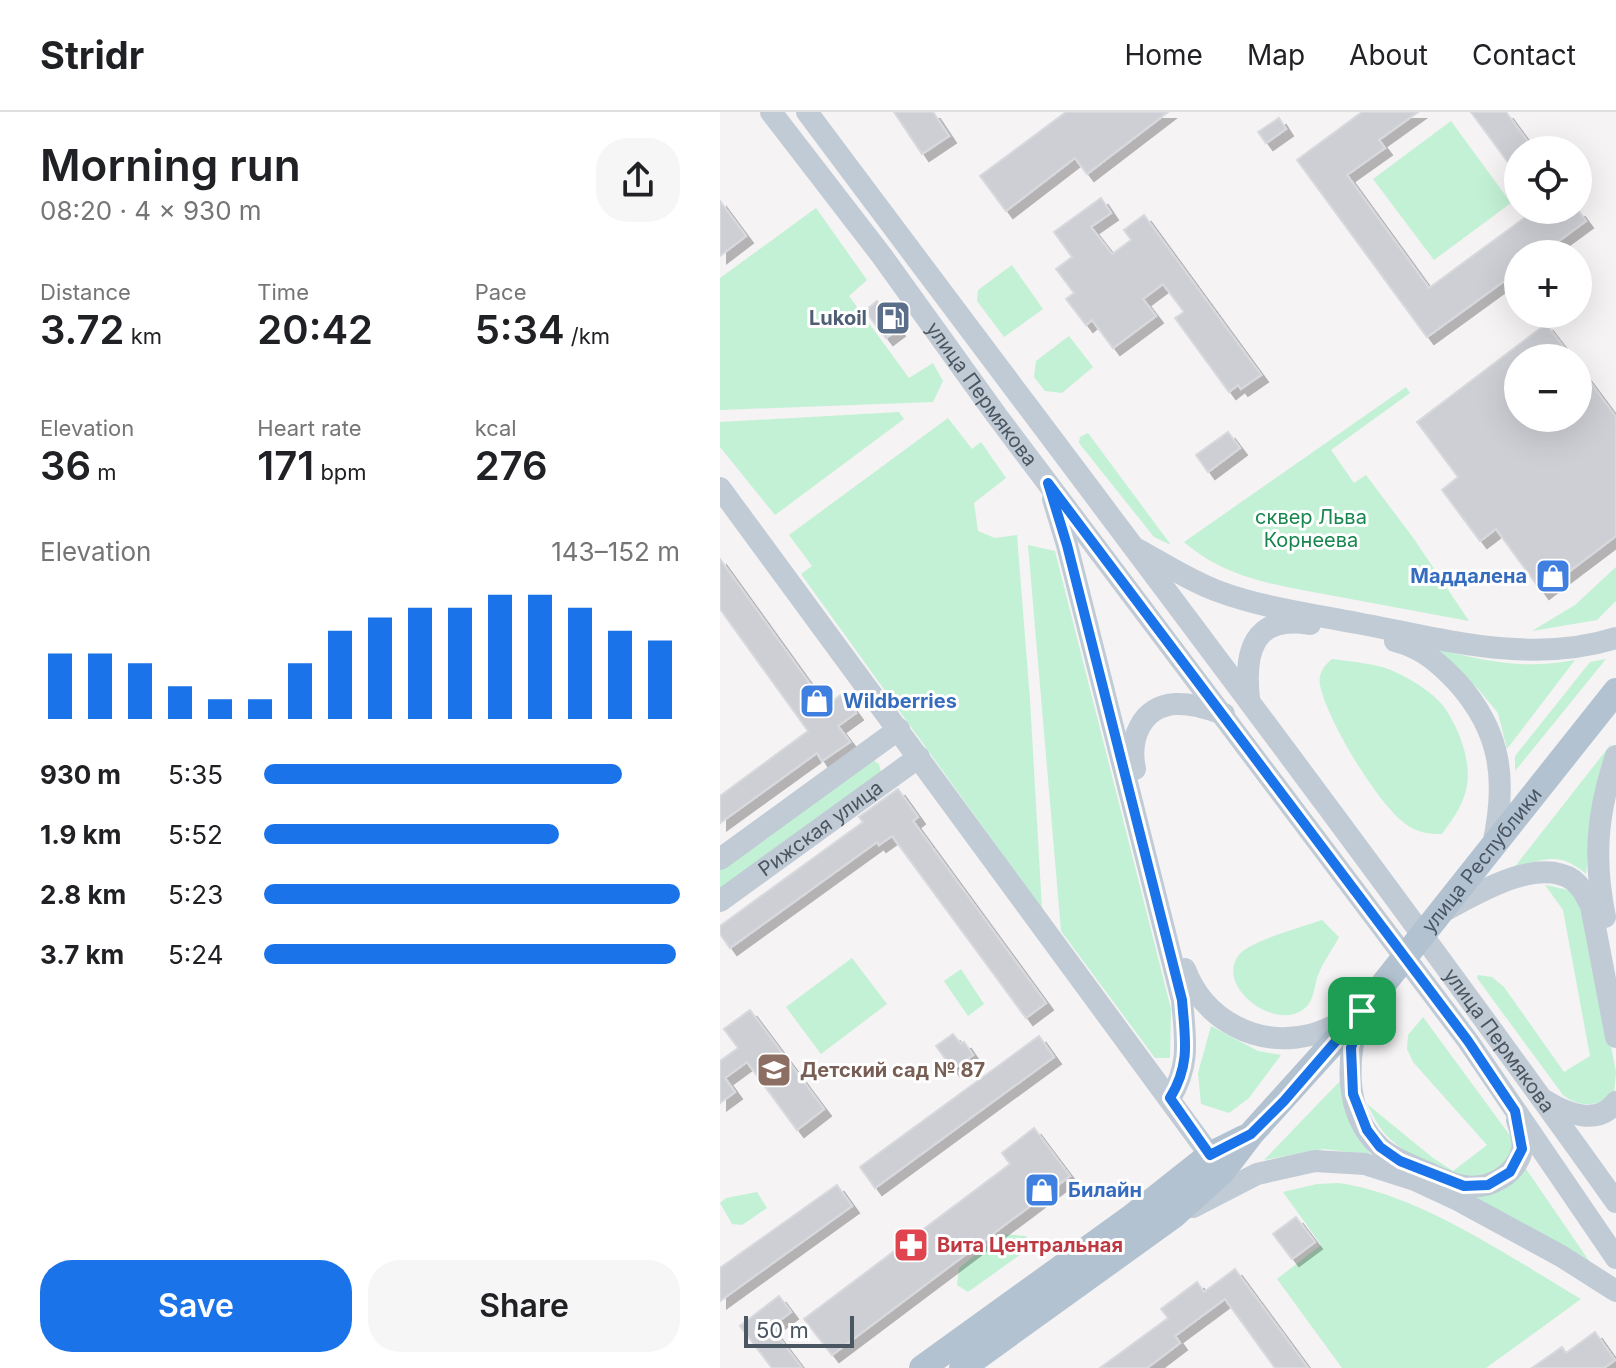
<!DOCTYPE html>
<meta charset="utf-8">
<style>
body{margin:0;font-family:Inter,sans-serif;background:#f6f6f6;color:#202124;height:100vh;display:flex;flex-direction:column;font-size:30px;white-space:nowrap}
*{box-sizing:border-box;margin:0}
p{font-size:26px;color:#757577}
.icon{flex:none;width:44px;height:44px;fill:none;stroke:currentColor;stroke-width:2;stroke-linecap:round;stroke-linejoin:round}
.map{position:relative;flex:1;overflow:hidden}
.details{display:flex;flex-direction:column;background:#fff;width:720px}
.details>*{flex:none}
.buttons{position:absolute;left:784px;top:24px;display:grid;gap:16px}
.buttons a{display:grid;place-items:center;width:88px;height:88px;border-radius:50%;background:#fff;box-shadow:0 8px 32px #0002;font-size:40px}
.scale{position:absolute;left:24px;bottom:20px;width:110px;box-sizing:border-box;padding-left:8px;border:4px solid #4a5661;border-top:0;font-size:22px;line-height:28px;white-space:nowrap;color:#4a5661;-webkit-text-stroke:6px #fff;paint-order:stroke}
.pin{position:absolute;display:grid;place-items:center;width:68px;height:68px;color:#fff;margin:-34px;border-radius:16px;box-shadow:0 4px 12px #0006}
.round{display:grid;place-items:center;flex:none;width:84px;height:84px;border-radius:32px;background:#f6f6f6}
.headline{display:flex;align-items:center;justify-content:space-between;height:136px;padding:0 40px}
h1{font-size:44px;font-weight:600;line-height:60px}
.metrics{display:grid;grid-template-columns:repeat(3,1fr);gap:12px;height:136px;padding:8px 40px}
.metrics div{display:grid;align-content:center}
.metrics b{font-size:40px;font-weight:600}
.metrics small{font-size:22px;font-weight:400}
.metrics p{font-size:22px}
.chart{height:224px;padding:16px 40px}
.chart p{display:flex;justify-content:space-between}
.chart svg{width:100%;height:144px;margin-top:8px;stroke:#1a73e8;stroke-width:6}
.action{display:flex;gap:16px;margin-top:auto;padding:16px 40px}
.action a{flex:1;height:92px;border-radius:32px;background:#1a73e8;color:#fff;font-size:32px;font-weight:600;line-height:92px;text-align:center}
.action a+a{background:#f6f6f6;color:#202124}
ul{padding:0 40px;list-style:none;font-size:26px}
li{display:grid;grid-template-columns:128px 96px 1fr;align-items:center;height:60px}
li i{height:20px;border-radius:10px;background:#1a73e8}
header{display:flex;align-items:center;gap:48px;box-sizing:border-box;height:112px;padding:0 40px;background:#fff;border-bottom:2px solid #e0e0e0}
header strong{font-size:38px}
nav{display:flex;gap:44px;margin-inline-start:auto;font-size:28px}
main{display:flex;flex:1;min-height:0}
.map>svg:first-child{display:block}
.green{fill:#c3f1d5}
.building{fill:#cdcfd5;stroke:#d7d9de;stroke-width:2;filter:url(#shadow)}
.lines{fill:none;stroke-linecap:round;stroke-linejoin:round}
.secondary{stroke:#c1cbd6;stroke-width:22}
.primary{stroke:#b3c2d1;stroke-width:26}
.route-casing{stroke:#fff;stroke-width:16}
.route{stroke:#1a73e8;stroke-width:10}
.labels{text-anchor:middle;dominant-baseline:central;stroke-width:6;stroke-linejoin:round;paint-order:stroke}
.service-label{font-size:20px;font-weight:bold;fill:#4e5e75;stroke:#fff;text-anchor:end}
.street-label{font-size:20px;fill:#4a5661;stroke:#fff}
.park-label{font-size:20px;fill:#17864f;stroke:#fff}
.shop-label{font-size:20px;font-weight:bold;fill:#366cbe;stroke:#fff;text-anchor:start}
.education-label{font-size:20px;font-weight:bold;fill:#785e54;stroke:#fff;text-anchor:start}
.health-label{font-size:20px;font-weight:bold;fill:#be3a42;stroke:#fff;text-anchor:start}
</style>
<header>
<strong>Stridr</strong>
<nav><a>Home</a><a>Map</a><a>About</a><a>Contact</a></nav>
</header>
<main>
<section class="details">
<div class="headline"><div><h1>Morning run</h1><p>08:20 · 4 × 930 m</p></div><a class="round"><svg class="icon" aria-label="share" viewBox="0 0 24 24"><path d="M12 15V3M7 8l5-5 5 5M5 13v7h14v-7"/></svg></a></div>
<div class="metrics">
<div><p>Distance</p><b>3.72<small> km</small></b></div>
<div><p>Time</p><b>20:42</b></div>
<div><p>Pace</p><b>5:34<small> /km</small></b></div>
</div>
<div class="metrics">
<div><p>Elevation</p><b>36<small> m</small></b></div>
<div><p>Heart rate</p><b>171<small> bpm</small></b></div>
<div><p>kcal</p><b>276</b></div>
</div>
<div class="chart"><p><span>Elevation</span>143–152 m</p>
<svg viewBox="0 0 160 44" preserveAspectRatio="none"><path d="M5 44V24M15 44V24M25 44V27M35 44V34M45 44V38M55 44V38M65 44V27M75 44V17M85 44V13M95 44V10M105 44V10M115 44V6M125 44V6M135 44V10M145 44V17M155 44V20"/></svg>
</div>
<ul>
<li><b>930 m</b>5:35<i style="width:86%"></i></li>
<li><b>1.9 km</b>5:52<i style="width:71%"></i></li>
<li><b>2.8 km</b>5:23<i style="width:100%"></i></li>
<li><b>3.7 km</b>5:24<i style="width:99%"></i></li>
</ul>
<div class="action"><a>Save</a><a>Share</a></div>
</section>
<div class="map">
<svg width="896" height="1256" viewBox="0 0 896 1256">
<defs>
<filter id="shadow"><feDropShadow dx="7" dy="7" stdDeviation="0" flood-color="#0004"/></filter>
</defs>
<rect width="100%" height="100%" fill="#f5f3f3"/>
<g class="green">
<polygon points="731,9 791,91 714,148 653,67"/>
<polygon points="96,96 147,168 129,184 189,266 213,251 223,269 213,290 0,298 0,166"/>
<polygon points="292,153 323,197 284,225 257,189 258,178"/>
<polygon points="349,224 373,255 342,281 325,279 314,265 316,249"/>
<path d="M686 275 690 281 611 338 634 371 646 363 694 427 749 509C706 501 663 493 620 485 563 474 509 469 464 430Z"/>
<polygon points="179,300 184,307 55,403 0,335 0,310"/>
<polygon points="228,306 252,337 261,330 286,366 254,391 258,419 275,426 297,423 310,588 322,797 81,462 92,454 69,423"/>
<polygon points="368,321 451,433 434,425 359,331 360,325"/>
<polygon points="308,433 335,439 451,897 450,946 435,946 341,819"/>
<polygon points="896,455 896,489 877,508 812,519 855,493"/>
<path d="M716 537C769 549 800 558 855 548L787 637 778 601 759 578Z"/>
<path d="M612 547C631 550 656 551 673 559 691 567 713 580 724 595 739 616 753 652 746 678 742 695 732 708 722 722 708 722 699 721 687 713 658 693 607 608 600 573 598 561 604 554 612 547Z"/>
<polygon points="886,547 795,659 795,644 870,550"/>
<path d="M891 632 871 713 866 762C839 739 823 747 793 757Z"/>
<polygon points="153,648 159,652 161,660 0,780 0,755"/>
<path d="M825 773 849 778 865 800 896 960 894 982 889 989C870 993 858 995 843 983L757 866 758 863 772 865 784 875 844 960 870 944 843 798Z"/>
<path d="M602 808 619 825C613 837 603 850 598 863 593 877 595 892 579 900 551 915 497 875 518 844 528 829 583 815 602 808Z"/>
<polygon points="132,846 167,892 101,942 66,895"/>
<polygon points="241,857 264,892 248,904 224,869"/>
<path d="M703 905 794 1029 791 1043 772 1063C762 1063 750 1066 740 1064 720 1060 681 1039 667 1024 658 1015 653 1003 647 992L713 1046 733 1059 767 1033 693 950 687 937 688 923Z"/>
<polygon points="491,914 538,939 561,943 529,986 509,1001 481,992 478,961"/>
<polygon points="620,969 639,1026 651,1043 604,1037 544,1048"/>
<polygon points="804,1054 874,1156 752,1086"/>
<path d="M619 1071C699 1082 791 1146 861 1187L766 1256H622L557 1167 601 1133 563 1080 597 1072Z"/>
<polygon points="37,1080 47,1096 22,1113 12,1112 0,1091 6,1086"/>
<polygon points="281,1122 306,1124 311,1135 248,1180 237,1173 239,1156"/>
</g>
<g class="building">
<polygon points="174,0 213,0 229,24 202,42"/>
<polygon points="346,0 448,0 367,62 355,46 286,99 260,64"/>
<polygon points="642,0 698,0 659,28 665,36 627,63 709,176 815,98 858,98 866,109 821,142 798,142 798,159 707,225 577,48"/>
<polygon points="751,0 786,0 814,38 798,38 798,64"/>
<polygon points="559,6 566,17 546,31 538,20"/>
<polygon points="381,86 391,101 371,115 392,142 411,128 404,118 424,103 541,263 521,277 518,273 509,280 455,206 464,200 443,172 423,187 436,204 393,236 372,208 366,213 346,187 354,181 336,157 352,145 334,120"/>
<polygon points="0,89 26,124 0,144"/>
<polygon points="157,189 178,217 166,226 145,199"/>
<polygon points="826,212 852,246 798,246 798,306 858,306 858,254 896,305 896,424 822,480 776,417 760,429 722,378 738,365 697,310"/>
<polygon points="508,320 520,336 488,360 476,343"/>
<polygon points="0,447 106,594 122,582 136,601 118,614 130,630 102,649 97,641 0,711 0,684 88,619 0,497"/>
<polygon points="178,677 198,705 193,709 326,891 306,906 172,724 159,733 157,730 10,836 0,822 0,814 143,710 139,705"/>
<polygon points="30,898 104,997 77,1018 27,950 5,966 15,980 0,991 0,949 18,936 4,917"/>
<polygon points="233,922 241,932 244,930 253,943 233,957 216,934"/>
<polygon points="319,924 334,945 155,1076 140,1055"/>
<polygon points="314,1016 350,1064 112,1243 84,1207 290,1052 282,1041"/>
<polygon points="117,1073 132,1094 0,1189 0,1156"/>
<polygon points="576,1105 595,1130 572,1147 553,1122"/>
<polygon points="515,1157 588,1256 555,1256 505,1187 455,1224 460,1231 427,1256 380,1256 448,1206 441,1197 477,1170 484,1180"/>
<polygon points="59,1184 71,1200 51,1215 82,1256 52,1256 20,1214"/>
<polygon points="875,1220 895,1248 884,1256 812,1256 842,1235 846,1241"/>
</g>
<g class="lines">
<g class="secondary">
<path id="s1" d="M51 0 162 144 277 304 748 929 896 1146"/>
<path id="s2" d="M87 0C358 363 633 722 896 1090"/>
<polyline points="0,376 490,1043"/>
<path d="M333 387 347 433 462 888C465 925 471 953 450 986"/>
<path d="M419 438C446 453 472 470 500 480 544 496 591 502 637 511 722 527 811 553 896 526"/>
<path d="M675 529C701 535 719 551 737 570 782 620 787 669 773 733"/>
<path d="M529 587C524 540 533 502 590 512"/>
<path d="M415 657C409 628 420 595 455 592 472 591 488 597 504 602"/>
<polyline points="0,747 179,617"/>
<path id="s3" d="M0 789 199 645"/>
<path d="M724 799C756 782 817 744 853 768 862 775 866 784 871 794L896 925"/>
<path d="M885 805C873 747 877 700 896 644"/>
<path d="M465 857C484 908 537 936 590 923 606 919 621 910 636 903"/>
<path d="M641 901C626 945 623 1001 660 1035 672 1046 689 1052 704 1059 716 1064 730 1072 744 1074 769 1078 796 1063 802 1038 804 1028 800 1017 797 1008"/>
<path d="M826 989C847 1002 878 1014 896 990"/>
<polyline points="473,1095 537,1062 595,1049 645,1052 695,1068 738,1088 841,1144 896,1179"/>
</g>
<g class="primary">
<polyline points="202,1256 413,1104 490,1043 524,1026"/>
<path id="s4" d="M242 1256 453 1104 502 1060 531 1022 642 899 896 579"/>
</g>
</g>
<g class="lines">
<defs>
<path id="route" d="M328 371 748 929 795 999 802 1037 790 1060 768 1073 744 1074 680 1049 660 1035 647 1018 633 982 631 936 642 899 564 989 531 1022 490 1043 450 986C471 952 465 926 462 888L347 433Z"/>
</defs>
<use href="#route" class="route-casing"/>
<use href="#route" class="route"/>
</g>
<defs>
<symbol id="fuel-square" viewBox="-11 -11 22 22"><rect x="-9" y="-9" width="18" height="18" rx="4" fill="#5c6f8a" stroke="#fff"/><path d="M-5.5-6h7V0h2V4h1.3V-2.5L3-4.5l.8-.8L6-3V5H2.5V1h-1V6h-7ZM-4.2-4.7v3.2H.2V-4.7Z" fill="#fff"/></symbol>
<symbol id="shop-square" viewBox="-11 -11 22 22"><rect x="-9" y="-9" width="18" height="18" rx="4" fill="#3f7fe0" stroke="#fff"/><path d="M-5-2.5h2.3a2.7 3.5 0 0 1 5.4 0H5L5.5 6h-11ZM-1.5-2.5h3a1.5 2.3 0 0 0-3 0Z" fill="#fff"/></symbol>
<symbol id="school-square" viewBox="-11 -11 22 22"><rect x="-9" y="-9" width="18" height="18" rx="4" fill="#8d6e63" stroke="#fff"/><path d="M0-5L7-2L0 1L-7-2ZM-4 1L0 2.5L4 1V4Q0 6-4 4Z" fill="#fff"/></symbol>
<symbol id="pharmacy-square" viewBox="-11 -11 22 22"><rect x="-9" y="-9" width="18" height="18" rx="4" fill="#e0444e" stroke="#fff"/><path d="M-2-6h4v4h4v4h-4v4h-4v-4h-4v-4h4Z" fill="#fff"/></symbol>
</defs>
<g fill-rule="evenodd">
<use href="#fuel-square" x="153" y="186" width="40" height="40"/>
<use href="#shop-square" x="813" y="444" width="40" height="40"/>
<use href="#shop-square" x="77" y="569" width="40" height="40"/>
<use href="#school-square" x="34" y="938" width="40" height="40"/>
<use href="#shop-square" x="302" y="1058" width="40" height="40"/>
<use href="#pharmacy-square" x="171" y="1113" width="40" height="40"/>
</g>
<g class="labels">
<g class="service-label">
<text x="147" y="206">Lukoil</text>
</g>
<g class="street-label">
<text stroke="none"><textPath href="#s1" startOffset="352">улица Пермякова</textPath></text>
<text stroke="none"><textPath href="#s3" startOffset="124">Рижская улица</textPath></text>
<text stroke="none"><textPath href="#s4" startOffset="732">улица Республики</textPath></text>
<text stroke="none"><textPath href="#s2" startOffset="1158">улица Пермякова</textPath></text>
</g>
<g class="park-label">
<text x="591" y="405">сквер Льва<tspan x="591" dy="23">Корнеева</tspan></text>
</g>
<g class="shop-label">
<text x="807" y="464" text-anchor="end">Маддалена</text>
<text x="123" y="589">Wildberries</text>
<text x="348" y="1078">Билайн</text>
</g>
<g class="education-label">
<text x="80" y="958">Детский сад № 87</text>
</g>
<g class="health-label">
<text x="217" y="1133">Вита Центральная</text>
</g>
</g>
</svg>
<div class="buttons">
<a><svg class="icon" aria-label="locate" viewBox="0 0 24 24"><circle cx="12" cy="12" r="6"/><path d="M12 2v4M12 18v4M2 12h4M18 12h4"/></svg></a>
<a>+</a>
<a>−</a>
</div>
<div class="scale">50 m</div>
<div class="pin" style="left:642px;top:899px;background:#1e9e55"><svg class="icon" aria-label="arrive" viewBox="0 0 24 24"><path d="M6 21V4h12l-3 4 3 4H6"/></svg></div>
</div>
</main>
